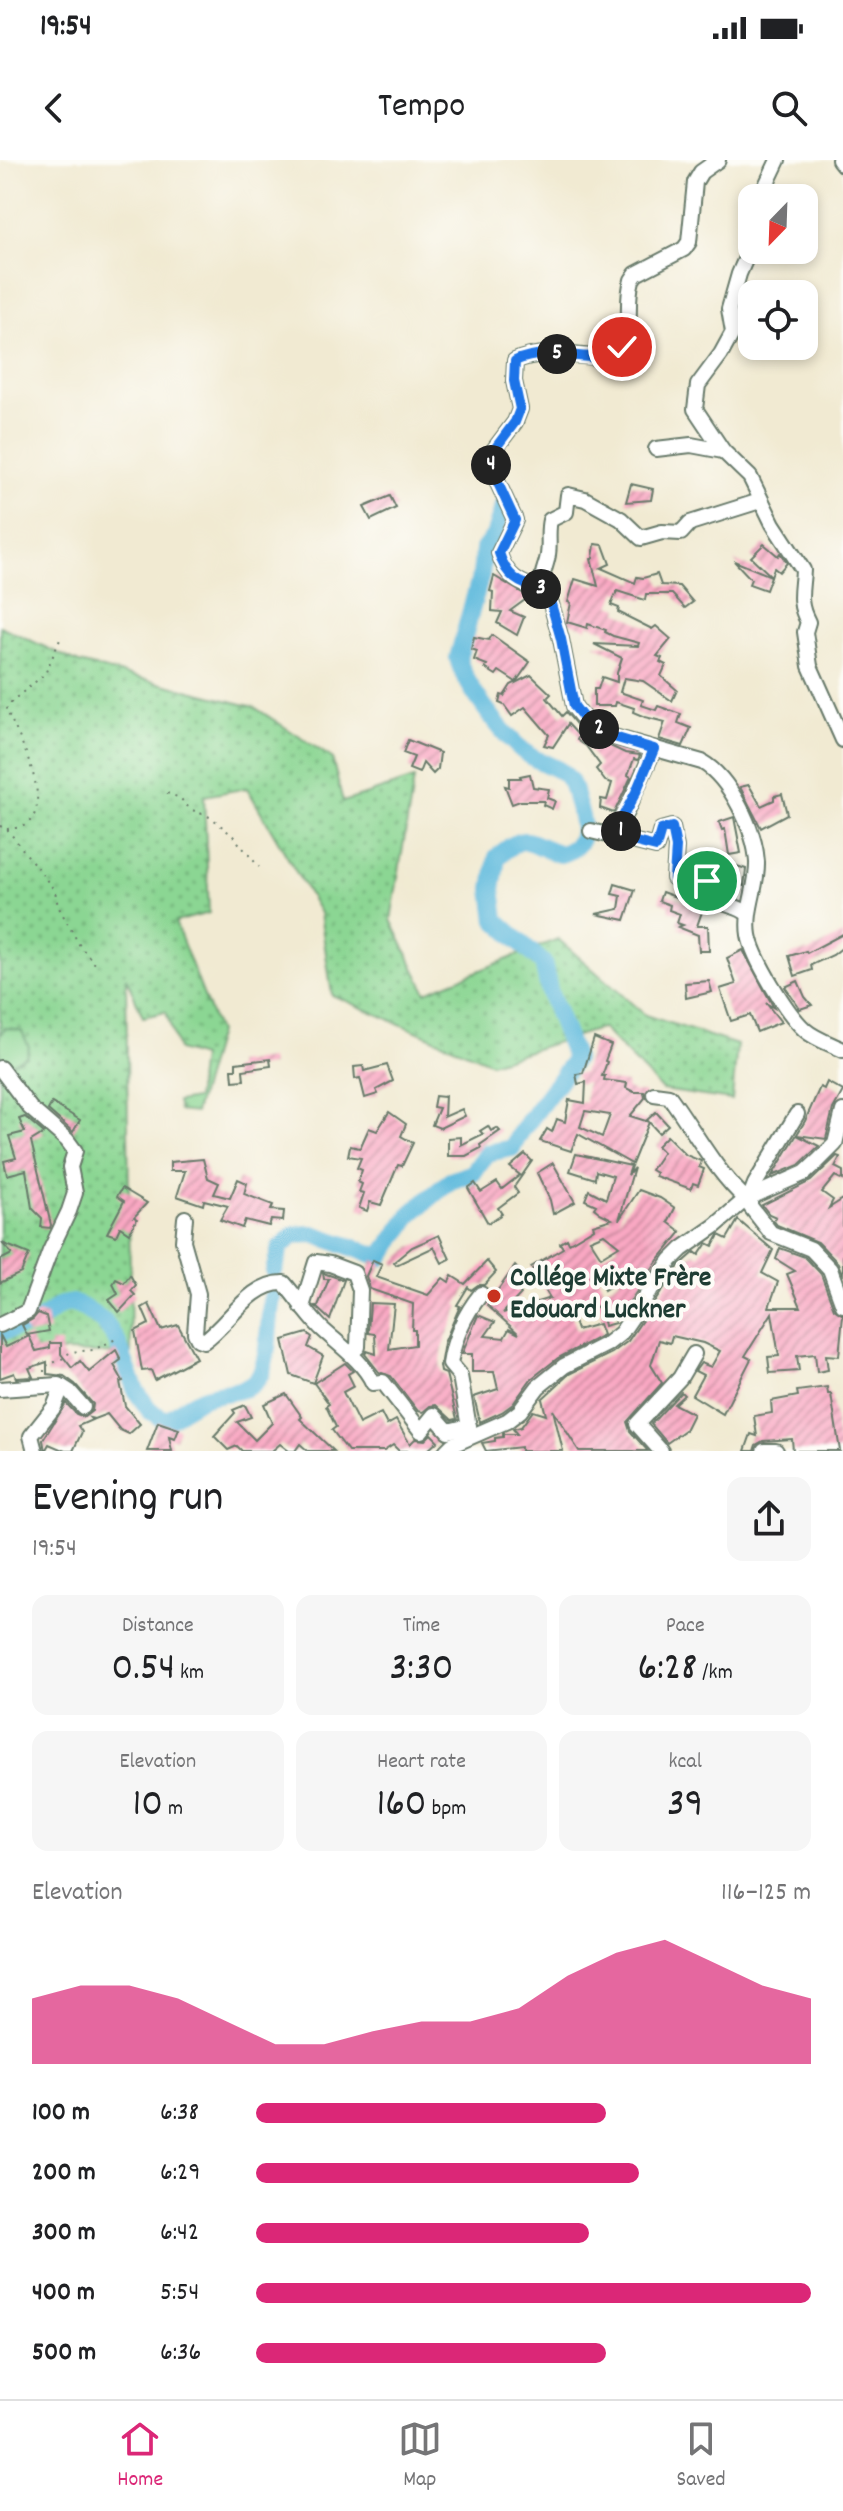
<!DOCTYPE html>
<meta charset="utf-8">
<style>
body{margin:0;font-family:Dekko,sans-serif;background:#f6f6f6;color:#202124;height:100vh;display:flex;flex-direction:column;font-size:30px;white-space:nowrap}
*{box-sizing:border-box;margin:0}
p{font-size:26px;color:#757577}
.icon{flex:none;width:44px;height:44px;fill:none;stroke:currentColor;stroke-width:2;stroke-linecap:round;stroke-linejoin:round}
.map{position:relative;height:1291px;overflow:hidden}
.details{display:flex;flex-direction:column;background:#fff;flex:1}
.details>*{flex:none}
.needle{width:52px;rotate:203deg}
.fabs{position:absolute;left:738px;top:24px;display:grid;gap:16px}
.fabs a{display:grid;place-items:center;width:80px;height:80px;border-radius:16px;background:#fff;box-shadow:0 4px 12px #0003;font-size:40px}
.pin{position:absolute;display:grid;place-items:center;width:68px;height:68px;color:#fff;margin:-34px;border:4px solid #fff;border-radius:50%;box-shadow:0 2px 8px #0007}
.km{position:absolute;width:40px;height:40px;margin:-20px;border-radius:50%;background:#222;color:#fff;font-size:22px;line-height:40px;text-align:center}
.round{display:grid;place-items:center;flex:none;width:84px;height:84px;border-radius:16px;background:#f6f6f6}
.overview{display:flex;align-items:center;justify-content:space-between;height:136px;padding:0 32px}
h1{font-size:44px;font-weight:600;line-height:60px}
.metrics{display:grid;grid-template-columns:repeat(3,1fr);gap:12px;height:136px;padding:8px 32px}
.metrics div{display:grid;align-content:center;border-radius:16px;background:#f6f6f6;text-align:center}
.metrics b{font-size:40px;font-weight:600}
.metrics small{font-size:22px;font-weight:400}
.metrics p{font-size:22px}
.chart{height:224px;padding:16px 32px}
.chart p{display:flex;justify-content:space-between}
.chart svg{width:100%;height:144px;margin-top:8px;fill:#db2777;opacity:.7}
ul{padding:0 32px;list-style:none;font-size:26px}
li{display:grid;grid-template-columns:128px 96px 1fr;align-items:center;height:60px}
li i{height:20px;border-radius:10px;background:#db2777}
.status{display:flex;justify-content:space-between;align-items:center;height:56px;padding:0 40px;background:#fff;direction:ltr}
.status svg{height:22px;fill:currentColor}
header{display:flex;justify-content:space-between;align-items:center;height:104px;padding:0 32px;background:#fff;font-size:36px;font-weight:600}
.tabs{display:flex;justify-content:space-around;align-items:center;height:112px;border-top:2px solid #e0e0e0;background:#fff;font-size:22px;color:#757577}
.tabs a{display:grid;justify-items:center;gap:4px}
.tabs .current{color:#db2777}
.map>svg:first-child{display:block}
.grass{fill:url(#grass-dots);stroke:#558a64;stroke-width:2}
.park{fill:#8bd693;stroke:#558a64;stroke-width:2}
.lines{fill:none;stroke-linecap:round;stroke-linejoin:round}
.river{stroke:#5fbadd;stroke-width:18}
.building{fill:url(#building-hatch);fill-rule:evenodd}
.minor-casing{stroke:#687a6b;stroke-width:18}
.path{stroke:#687a6b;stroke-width:2;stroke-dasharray:2 6;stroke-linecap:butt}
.minor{stroke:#fff;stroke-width:14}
.route-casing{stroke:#fff;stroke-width:16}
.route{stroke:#1a73e8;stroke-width:10}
.poi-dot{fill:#c8321e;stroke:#fdfcf7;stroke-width:3}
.labels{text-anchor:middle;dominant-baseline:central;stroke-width:8;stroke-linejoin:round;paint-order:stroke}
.poi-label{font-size:28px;font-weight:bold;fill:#1f3d34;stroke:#fdfcf7;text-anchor:start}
</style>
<div class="status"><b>19:54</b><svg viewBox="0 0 49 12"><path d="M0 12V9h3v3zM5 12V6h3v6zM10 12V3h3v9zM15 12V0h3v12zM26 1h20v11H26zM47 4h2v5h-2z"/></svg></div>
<header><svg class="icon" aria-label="back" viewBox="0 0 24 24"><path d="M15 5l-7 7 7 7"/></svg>Tempo<svg class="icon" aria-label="search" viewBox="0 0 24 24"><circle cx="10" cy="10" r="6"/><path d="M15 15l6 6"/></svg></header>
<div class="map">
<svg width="843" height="1291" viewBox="0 0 843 1291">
<defs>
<pattern id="grass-dots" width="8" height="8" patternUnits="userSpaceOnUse" patternTransform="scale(2)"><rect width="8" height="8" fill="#8bd693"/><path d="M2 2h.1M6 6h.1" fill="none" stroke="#71af79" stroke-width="1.8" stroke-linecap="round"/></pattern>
<pattern id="building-hatch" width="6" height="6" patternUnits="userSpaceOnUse" patternTransform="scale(2)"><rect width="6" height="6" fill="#f9a7c2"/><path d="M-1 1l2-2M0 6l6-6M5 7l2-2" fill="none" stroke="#c9899e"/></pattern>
</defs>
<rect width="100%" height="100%" fill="#fdfcf7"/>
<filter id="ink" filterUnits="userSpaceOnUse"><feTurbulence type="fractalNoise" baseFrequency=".0125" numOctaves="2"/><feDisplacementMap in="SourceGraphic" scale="16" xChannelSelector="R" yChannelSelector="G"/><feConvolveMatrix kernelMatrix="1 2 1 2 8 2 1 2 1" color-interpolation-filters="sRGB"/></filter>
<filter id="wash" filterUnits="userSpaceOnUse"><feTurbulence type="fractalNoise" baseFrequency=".006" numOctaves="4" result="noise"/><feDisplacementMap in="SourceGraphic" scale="32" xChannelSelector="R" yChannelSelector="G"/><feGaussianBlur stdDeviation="1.8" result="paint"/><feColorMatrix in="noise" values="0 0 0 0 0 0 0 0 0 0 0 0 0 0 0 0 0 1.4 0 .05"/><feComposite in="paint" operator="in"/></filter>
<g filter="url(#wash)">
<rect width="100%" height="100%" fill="#f1ead2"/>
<polygon class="grass" points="0,466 79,503 254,547 332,598 343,642 414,619 391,760 426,832 558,779 645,855 737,885 732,940 662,930 602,868 491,903 332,835 320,753 247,628 204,636 209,753 175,762 218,872 195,953 179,951 177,942 196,939 201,897 178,890 166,852 143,857 126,817 131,1194 0,1190"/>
<polygon class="park" points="9,868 22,871 29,887 26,896 14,902 8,910 0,905 0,876 4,869"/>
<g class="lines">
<g class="river">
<path d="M274 1111 280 1088 294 1075 313 1074 381 1097 412 1053 450 1021 473 1013 487 993 512 988 520 973 575 899 550 834 543 803 496 760 492 729 497 697C527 670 526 683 560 694 591 685 584 664 576 640 574 632 573 623 567 617 559 607 541 603 530 596 507 581 464 525 458 498L481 414 484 389 494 376 504 345"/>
<path d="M0 1172 36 1163 61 1145 72 1143 82 1147 104 1162 116 1179 136 1231 150 1251 167 1261C180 1251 190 1243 205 1237 224 1230 252 1235 261 1213 270 1191 268 1161 272 1137"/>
</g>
</g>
<g id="blocks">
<g class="building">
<polygon points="631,324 653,329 651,340 626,342"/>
<polygon points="390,336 396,348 371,360 364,347"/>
<polygon points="595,384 603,385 610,404 601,408 635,423 637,417 643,418 657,414 661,425 679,426 693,442 685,448 672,434 646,434 645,440 617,431 611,445 619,448 618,452 652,469 656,466 671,479 657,496 662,498 660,502 666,505 661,516 677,530 672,541 643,521 624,518 620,532 643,540 641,545 656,550 658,546 681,554 678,563 691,568 683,586 659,579 665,562 645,557 633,552 634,548 616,542 615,546 594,546 594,529 598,529 602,517 617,522 617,513 622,498 594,484 638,486 639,483 613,476 605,472 606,470 588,464 587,468 567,462 571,443 568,442 575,419 598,426 591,399 593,398"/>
<polygon points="764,384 778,396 780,393 787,403 779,412 774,408 771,416 751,397"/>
<polygon points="734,401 771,416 766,430 749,424 751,419"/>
<polygon points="494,416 529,437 510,451 524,457 517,475 497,463 502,452 492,451 493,432 490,431"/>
<polygon points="492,475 530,502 516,522 499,511 496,515 485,508 487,505 474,500 477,491 471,489 474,477 489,480"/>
<polygon points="531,515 551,534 547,538 562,556 566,552 584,574 625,593 640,595 638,600 634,599 628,615 631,617 614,653 600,648 601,639 607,640 612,623 605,621 596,609 600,605 586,586 577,580 579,576 568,564 553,587 544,585 549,575 525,547 512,556 504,545 499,543 501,535 504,536 511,525"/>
<polygon points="408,580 440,593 438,609 433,614 423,603 419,613 409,609 414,597 403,593"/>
<polygon points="530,614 533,627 549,629 547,638 555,641 552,649 543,645 544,641 520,641 512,644 505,626 509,627 509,618 521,618 520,616"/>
<polygon points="749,625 761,646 774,640 774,636 782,634 787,654 761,668 740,627"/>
<polygon points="734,657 741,693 729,695 725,669 722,670 719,662"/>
<polygon points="685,701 736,715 737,706 746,709 744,726 728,723 709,711 685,709"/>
<polygon points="615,724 635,730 625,760 596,754 619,749 621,736 612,734"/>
<polygon points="662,732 686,741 688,735 696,738 695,742 704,746 697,766 708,766 709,791 699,791 698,775 678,767 683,765 677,763 680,754 669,750 670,745 659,741"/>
<polygon points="843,774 843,787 833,795 811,805 812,810 795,816 789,796 806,791 807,793"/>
<polygon points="743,790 774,848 766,843 781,862 757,872 750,855 731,861 720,829 736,824 727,798"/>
<polygon points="709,821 712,832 686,838 685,823"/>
<polygon points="798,821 805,837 812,845 800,849 785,827"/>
<path d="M594 878 611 885 605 901 607 902 602 916H605L604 920 627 923 626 928 634 932H644L645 938 630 956 649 962 647 960 656 952 668 965 659 973 649 962 632 1004 578 974 571 991 540 981 547 969 552 972 557 959 565 962 569 940 585 943 586 922 578 924 576 914 583 913ZM585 951 610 955 602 977 580 967Z"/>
<polygon points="270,899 271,906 243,910 244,920 233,921 232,909 236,909 236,903"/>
<polygon points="387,905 393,921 376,930 378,934 365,938 360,918 355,919 354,907 363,906 364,911"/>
<polygon points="827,922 843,931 833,949 826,979 797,975 819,986 799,1005 772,1016 805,961 820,927 824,929"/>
<polygon points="445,935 444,957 462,949 465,956 440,968 432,965 439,948 433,947 435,936 444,937"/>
<polygon points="52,943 80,960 73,972 48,950"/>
<polygon points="389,952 406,964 401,976 413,983 402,1006 398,1005 381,1045 370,1042 367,1051 359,1048 364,1033 359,1032 362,1024 358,1022 362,1010 357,1008 361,998 348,996 350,986 360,988 369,968 377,971"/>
<polygon points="25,957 44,973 31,981 51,1065 50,1068 41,1067 42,1058 32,1048 26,1010 7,1015 4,1001 16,998 9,976 25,972 19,959"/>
<polygon points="488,966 491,971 497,968 500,971 480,985 481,988 466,996 448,996 448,978 461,977 461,985 483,974 480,971"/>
<polygon points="667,976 686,995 701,1001 699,1007 704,1009 698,1025 693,1023 691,1029 655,1016 656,1013 651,1010 663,992 657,986"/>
<polygon points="525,994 532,1001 514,1027 518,1033 498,1048 502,1054 488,1063 468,1028 475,1023 481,1032 497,1022 502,1029 520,1015 510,1007"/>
<path d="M576 994 631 1006 628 1015 634 1008 619 1060 639 1030 660 1038 675 1048 668 1062 681 1072 658 1100 621 1155 611 1144 615 1163 604 1166 600 1146 571 1153 577 1170 599 1164 603 1175 558 1198 531 1219 513 1244 502 1252 480 1262 474 1237 498 1229 494 1212H472V1194H462L478 1155 495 1162 485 1176 504 1178 509 1169 519 1174 487 1145 515 1106 525 1117 515 1127 521 1134 503 1153 550 1138 531 1107 563 1088 560 1083 567 1079 569 1083 594 1068 593 1065 612 1059 600 1053 594 1048 596 1045 585 1040 589 1030 606 1039 613 1016 596 1011 595 1019 570 1011ZM604 1074 619 1086 601 1097 590 1080ZM609 1102 620 1120 604 1130 595 1111Z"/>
<polygon points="837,996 840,997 835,1007 843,1011 843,1020 835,1016 822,1032 833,1040 829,1048 843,1039 843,1116 838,1103 818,1082 777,1065 774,1061 776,1057 769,1054 762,1045 811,1021"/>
<polygon points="203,999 208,1018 219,1023 214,1034 230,1038 238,1019 247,1023 244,1034 273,1045 271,1050 284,1051 283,1061 271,1060 269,1066 245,1060 242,1068 220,1060 228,1046 204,1040 203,1045 177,1036 185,1011 170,1011 170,1002"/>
<polygon points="553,1003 575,1042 553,1054 550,1040 537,1013"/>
<polygon points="122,1028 147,1043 134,1057 137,1059 129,1073 120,1067 116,1076 107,1073 124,1041 117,1036"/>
<polygon points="738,1060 773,1090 762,1113 778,1122 769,1147 801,1147 787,1114 795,1111 776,1099 780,1088 805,1097 821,1114 834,1149 843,1155 839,1196 826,1195 828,1210 817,1212 815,1194 797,1196 799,1211 770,1213 768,1197 779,1196 772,1153 745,1196 751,1199 723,1254 692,1235 703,1215 695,1211 701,1203 711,1207 720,1191 703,1183 672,1176 670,1183 659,1180 651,1205 662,1223 627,1262 630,1271 648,1291 579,1291 553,1250 563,1291 521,1291 521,1287 486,1291 482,1283 495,1281 495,1278 503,1277 503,1274 517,1274 513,1269 521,1267 533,1251 546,1255 542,1239 569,1214 612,1193 628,1181 679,1106 695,1092 699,1095 707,1083 713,1086 719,1075 727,1079"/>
<polygon points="439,1075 450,1099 442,1103 434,1087 396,1105 394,1102 412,1087"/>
<polygon points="2,1083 29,1094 21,1113 0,1123 0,1100 12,1094"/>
<polygon points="373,1100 382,1104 376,1117 428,1135 443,1118 449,1122 452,1116 465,1124 487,1101 496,1112 484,1125 478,1125 471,1130 468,1127 457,1145 460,1146 444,1183 440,1206 441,1212 446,1214 457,1259 452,1260 436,1245 430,1246 423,1252 418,1251 391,1216 379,1212 365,1194 367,1191 376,1194 375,1174 368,1173 370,1143 394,1144 389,1189 415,1185 415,1170 412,1170 413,1144 370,1129 366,1116"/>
<polygon points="323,1113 344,1120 330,1160 315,1146 318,1146 329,1119 324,1119"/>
<polygon points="130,1115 136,1125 131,1131 135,1135 119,1152 109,1140 118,1134 113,1124 116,1119 124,1123"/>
<polygon points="149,1144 161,1170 178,1165 196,1198 155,1220 151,1210 142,1211 135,1171 149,1164 142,1148"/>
<polygon points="38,1153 46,1156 49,1171 27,1175 22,1165 33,1159"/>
<polygon points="307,1173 312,1177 308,1187 323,1196 313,1223 291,1215 283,1180"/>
<polygon points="0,1175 6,1187 29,1176 36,1191 50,1188 50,1183 61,1183 61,1194 72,1208 80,1201 89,1212 116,1190 121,1200 114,1205 123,1221 120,1222 125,1246 140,1264 129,1274 120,1270 107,1254 94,1259 90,1258 92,1260 78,1266 82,1272 73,1291 65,1291 49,1284 45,1291 43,1280 66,1243 76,1254 84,1257 92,1251 93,1244 75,1224 64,1216 47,1214 47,1202 29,1208 33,1217 16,1218 14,1213 0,1218"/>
<polygon points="345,1203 353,1211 348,1214 354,1226 343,1232 359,1264 381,1253 387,1265 396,1260 410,1284 415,1279 425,1280 431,1274 438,1281 427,1291 399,1291 393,1285 384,1291 348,1291 332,1270 336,1267 326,1246 329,1244 314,1223"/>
<polygon points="827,1227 828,1234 831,1234 840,1291 793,1291 792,1279 763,1281 756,1285 754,1291 745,1291 751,1274 757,1276 754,1256 772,1253 771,1241 798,1236 797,1231"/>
<polygon points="681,1232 684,1235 674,1244 693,1254 685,1270 667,1283 651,1264"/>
<polygon points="286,1234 302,1257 300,1259 334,1291 308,1291 300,1284 295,1291 289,1291 280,1284 272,1291 242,1291 237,1286 228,1290 214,1276 235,1253 233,1250 245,1245 251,1257 237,1262 255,1280 272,1263 264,1244"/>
<polygon points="158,1262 179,1269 175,1279 169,1277 172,1291 147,1291"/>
</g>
</g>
</g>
<g filter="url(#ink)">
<use href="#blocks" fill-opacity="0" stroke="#687a6b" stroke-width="2"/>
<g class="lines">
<defs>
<g id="minor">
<path d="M718 0 701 12 695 22 689 82 684 89 636 114 632 120C623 152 640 173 608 197 577 198 545 187 515 201L514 221 520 249 515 262 491 294V308L515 360 499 393C505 415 519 425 542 429L551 444 561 479 574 546 589 565 614 577 702 602C730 618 755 670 757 702 758 726 745 750 749 775 753 798 787 854 805 870 815 879 831 884 843 890"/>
<polyline points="839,0 843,5"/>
<polyline points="760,38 778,0"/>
<path d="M752 84 739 114 729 149 733 172 721 194 698 225 695 249 723 291 750 317 773 364 803 410C802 431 797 442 808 462L805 472 810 506 843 580"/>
<polyline points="656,289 691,285 723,291"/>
<path d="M542 429C540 415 546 408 548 395 550 383 547 372 550 360L566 352 568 335 585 339 621 359 641 378 662 372 681 373 690 363 760 341"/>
<polyline points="591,671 612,676 626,652 654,589"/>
<path d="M615 671H623L624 679 656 687 661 670 672 667 676 687 674 718 707 721C712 750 734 741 748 754"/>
<polyline points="0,908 30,948 67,980 75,991 70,1007 75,1033 69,1051 50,1091 28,1151 0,1165"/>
<path d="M654 934 669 936C695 971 714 1010 746 1039"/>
<polyline points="797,954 755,1024 750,1037 750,1046 771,1073 811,1089 830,1109 843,1145"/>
<path d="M185 1058 183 1081 198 1134 195 1173 198 1179 204 1181C229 1164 250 1122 284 1123 297 1138 307 1154 321 1168 338 1184 364 1202 373 1223L383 1222 421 1271 434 1255 448 1271 469 1266"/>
<polyline points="302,1147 316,1102 330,1104 354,1113 360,1130 358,1187 351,1193"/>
<polyline points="0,1229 59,1225 70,1232 83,1247"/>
<path d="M470 1273 460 1216 450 1204C454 1178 464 1155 481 1134"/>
<polyline points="35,1291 31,1276 54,1247 62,1227"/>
<polyline points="446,1291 452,1285 507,1261 520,1251 538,1227 564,1206 607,1184 621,1173 671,1100 682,1089 715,1066 746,1039 805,1013 818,1001 835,984 843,951"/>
<polyline points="661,1291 637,1264 680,1218 694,1194"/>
<polyline points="764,1291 776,1291"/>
</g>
</defs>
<use href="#minor" class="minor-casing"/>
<g class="path">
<polyline points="167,633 180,638 190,649 212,658 233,676 259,707"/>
<polyline points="0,666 7,669 55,731 58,746 80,786 96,805"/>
<path d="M7 669C12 668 21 668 25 665 57 646 17 573 6 549L12 541 45 514 62 475"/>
<polyline points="44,1212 44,1207 64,1198 70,1192 93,1190 116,1179"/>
</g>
<use href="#minor" class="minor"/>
</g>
</g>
<g class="lines" filter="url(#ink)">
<defs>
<path id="route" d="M622 187 608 197C577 199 545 187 515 201L514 221 520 249 515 262 491 294V308L515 360 499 393C506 416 519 425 542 429L551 444 561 479 574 546 589 565 614 577 654 589 636 632 615 671H623L624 679 656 687 661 670 672 667 676 687 674 718 707 721"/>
</defs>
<use href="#route" class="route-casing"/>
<use href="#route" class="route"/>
</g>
<circle class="poi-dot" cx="494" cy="1136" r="8"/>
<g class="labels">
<g class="poi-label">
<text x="510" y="1120">Collége Mixte Frère<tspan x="510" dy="32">Edouard Luckner</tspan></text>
</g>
</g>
</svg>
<div class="fabs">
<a><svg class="needle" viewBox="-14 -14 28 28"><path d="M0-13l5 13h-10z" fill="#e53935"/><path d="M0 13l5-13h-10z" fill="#757577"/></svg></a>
<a><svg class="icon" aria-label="locate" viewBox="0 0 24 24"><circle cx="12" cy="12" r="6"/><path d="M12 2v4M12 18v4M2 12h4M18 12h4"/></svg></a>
</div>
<div class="pin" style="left:707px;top:721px;background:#1e9e55"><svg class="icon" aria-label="arrive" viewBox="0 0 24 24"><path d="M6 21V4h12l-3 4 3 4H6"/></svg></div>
<div class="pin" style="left:622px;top:187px;background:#d93025"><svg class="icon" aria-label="check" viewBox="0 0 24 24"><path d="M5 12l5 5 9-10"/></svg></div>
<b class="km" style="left:621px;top:671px">1</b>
<b class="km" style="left:599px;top:569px">2</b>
<b class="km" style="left:541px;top:429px">3</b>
<b class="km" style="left:491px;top:305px">4</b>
<b class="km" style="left:557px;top:194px">5</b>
</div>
<section class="details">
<div class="overview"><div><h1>Evening run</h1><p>19:54</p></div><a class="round"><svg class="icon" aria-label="share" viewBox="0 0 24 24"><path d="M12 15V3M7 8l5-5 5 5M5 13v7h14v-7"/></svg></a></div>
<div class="metrics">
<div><p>Distance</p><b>0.54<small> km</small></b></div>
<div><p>Time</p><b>3:30</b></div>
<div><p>Pace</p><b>6:28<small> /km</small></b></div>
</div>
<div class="metrics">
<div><p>Elevation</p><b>10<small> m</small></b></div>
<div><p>Heart rate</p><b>160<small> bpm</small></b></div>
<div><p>kcal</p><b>39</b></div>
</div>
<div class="chart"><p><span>Elevation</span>116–125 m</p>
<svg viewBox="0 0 160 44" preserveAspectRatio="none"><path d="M0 44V24L10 20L20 20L30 24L40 31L50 38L60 38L70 34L80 31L90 31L100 27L110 17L120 10L130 6L140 13L150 20L160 24V44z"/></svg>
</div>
<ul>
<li><b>100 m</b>6:38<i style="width:63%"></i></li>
<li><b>200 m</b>6:29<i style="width:69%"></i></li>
<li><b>300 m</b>6:42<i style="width:60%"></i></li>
<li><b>400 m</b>5:54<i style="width:100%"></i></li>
<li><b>500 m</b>6:36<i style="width:63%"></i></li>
</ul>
</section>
<nav class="tabs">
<a class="current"><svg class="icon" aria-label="home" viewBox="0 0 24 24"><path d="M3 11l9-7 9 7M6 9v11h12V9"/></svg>Home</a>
<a><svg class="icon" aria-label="map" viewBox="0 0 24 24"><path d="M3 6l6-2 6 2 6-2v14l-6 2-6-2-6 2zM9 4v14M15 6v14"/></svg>Map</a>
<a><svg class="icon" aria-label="saved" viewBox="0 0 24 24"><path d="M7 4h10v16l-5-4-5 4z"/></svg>Saved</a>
</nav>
